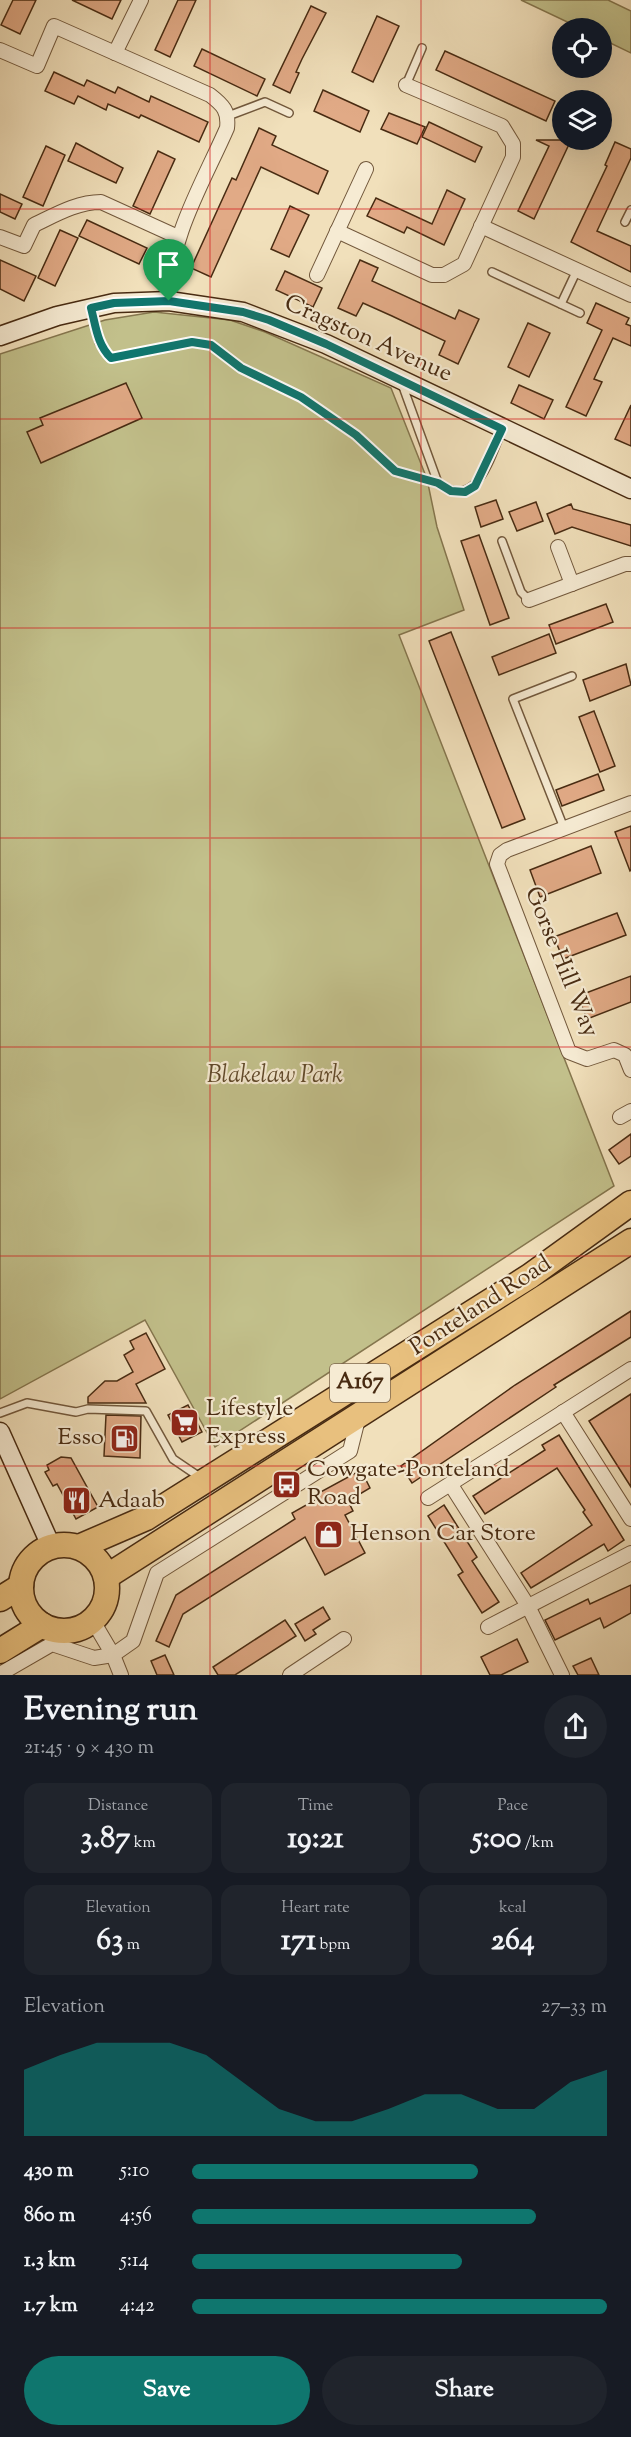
<!DOCTYPE html>
<meta charset="utf-8">
<style>
body{margin:0;font-family:"Sorts Mill Goudy",serif;background:#20242c;color:#f1f3f6;height:100vh;display:flex;flex-direction:column;font-size:22px;white-space:nowrap}
*{box-sizing:border-box;margin:0}
p{font-size:20px;color:#9ea1a6}
.icon{flex:none;width:33px;height:33px;fill:none;stroke:currentColor;stroke-width:2;stroke-linecap:round;stroke-linejoin:round}
.map{position:relative;height:1675px;overflow:hidden}
.details{display:flex;flex-direction:column;background:#171b24;flex:1}
.details>*{flex:none}
.fabs{position:absolute;left:552px;top:18px;display:grid;gap:12px}
.fabs a{display:grid;place-items:center;width:60px;height:60px;border-radius:50%;background:#171b24;box-shadow:0 6px 24px #0002;font-size:30px}
.pin{position:absolute;display:grid;place-items:center;width:51px;height:51px;color:#fff;margin:-62px -26px;border-radius:50% 50% 50% 0;rotate:-45deg;box-shadow:0 0 6px #0007}
.pin .icon{rotate:45deg}
.round{display:grid;place-items:center;flex:none;width:63px;height:63px;border-radius:32px;background:#20242c}
.summary{display:flex;align-items:center;justify-content:space-between;height:102px;padding:0 24px}
h1{font-size:33px;font-weight:700;line-height:45px}
.figures{display:grid;grid-template-columns:repeat(3,1fr);gap:9px;height:102px;padding:6px 24px}
.figures div{display:grid;align-content:center;border-radius:15px;background:#20242c;text-align:center}
.figures b{font-size:30px;font-weight:700}
.figures small{font-size:16px;font-weight:400}
.figures p{font-size:16px}
.chart{height:168px;padding:12px 24px}
.chart p{display:flex;justify-content:space-between}
.chart svg{width:100%;height:108px;margin-top:6px;fill:#0f766e;opacity:.7}
.button{display:flex;gap:12px;margin-top:auto;padding:12px 24px}
.button a{flex:1;height:69px;border-radius:36px;background:#0f766e;color:#fff;font-size:24px;font-weight:700;line-height:69px;text-align:center}
.button a+a{background:#20242c;color:#f1f3f6}
ul{padding:0 24px;list-style:none;font-size:20px}
li{display:grid;grid-template-columns:96px 72px 1fr;align-items:center;height:45px}
li i{height:15px;border-radius:8px;background:#0f766e}
.map>svg:first-child{display:block}
.green{fill:#c2c08b;stroke:#85764e;stroke-width:1.5}
.building{fill:#e1aa86;stroke:#482b12;stroke-width:1.5}
.lines{fill:none;stroke-linecap:round;stroke-linejoin:round}
.lane-casing{stroke:#72583c;stroke-width:10}
.street-casing{stroke:#72583c;stroke-width:16}
.secondary-casing{stroke:#482b12;stroke-width:21}
.highway-casing{stroke:#482b12;stroke-width:27}
.lane{stroke:#f6ebd3;stroke-width:7}
.street{stroke:#f6ebd3;stroke-width:14}
.secondary{stroke:#f6ebd3;stroke-width:18}
.highway{stroke:#e8c07e;stroke-width:24}
.route-casing{stroke:#fff;stroke-width:12}
.route{stroke:#0f766e;stroke-width:8}
.grid{fill:none;stroke:#d62828;stroke-width:1.5;stroke-opacity:0.55}
.labels{text-anchor:middle;dominant-baseline:central;stroke-width:4.5;stroke-linejoin:round;paint-order:stroke}
.shield{fill:#f6ebd3;stroke:#7c654c;stroke-width:1.5}
.shield-label{font-size:22px;font-weight:bold;fill:#482b12}
.street-label{font-size:24px;fill:#482b12;stroke:#f6ebd3}
.park-label{font-size:24px;font-style:italic;fill:#60492a;stroke:#f6ebd3}
.poi-label{font-size:24px;fill:#482b12;stroke:#f6ebd3;text-anchor:start}
</style>
<div class="map">
<svg width="631" height="1675" viewBox="0 0 631 1675">
<rect width="100%" height="100%" fill="#f1e0bb"/>
<filter id="stains"><feTurbulence type="fractalNoise" baseFrequency=".00333" numOctaves="4"/><feColorMatrix values="0 0 0 0 .2 0 0 0 0 .09 0 0 0 0 .02 0 0 0 .5 -.17"/></filter>
<radialGradient id="worn" r=".72"><stop offset=".6" stop-color="#630" stop-opacity="0"/><stop offset="1" stop-color="#630" stop-opacity=".3"/></radialGradient>
<g class="green">
<polygon points="521,0 608,0 631,11 631,53 602,39 602,28 580,28"/>
<polygon points="154,312 230,320 265,332 391,388 427,479 437,527 464,610 399,635 614,1186 215,1447 145,1320 0,1399 0,354 105,320"/>
</g>
<g class="building">
<polygon points="13,0 36,0 20,34 1,25"/>
<polygon points="72,0 121,0 112,19"/>
<polygon points="178,0 196,0 170,57 155,50"/>
<polygon points="311,6 326,13 302,59 296,72 299,73 290,93 273,85"/>
<polygon points="377,16 399,26 373,82 352,72"/>
<polygon points="202,49 265,79 257,96 194,66"/>
<polygon points="445,51 555,101 546,121 436,70"/>
<polygon points="54,72 84,86 87,80 115,93 118,87 149,102 151,96 208,122 199,142 141,115 139,118 108,104 106,110 78,96 74,104 45,91"/>
<polygon points="323,90 369,111 360,132 314,111"/>
<polygon points="389,113 425,127 417,144 381,129"/>
<polygon points="429,122 482,147 475,162 422,137"/>
<polygon points="259,128 276,136 272,145 328,171 318,194 261,167 211,277 191,268 232,178 236,180"/>
<polygon points="536,140 571,140 534,219 518,211 549,146"/>
<polygon points="615,142 631,149 631,158 597,231 631,246 631,272 571,242 607,166 605,165"/>
<polygon points="76,143 123,168 116,183 68,161"/>
<polygon points="46,146 65,155 43,206 23,197"/>
<polygon points="158,151 175,159 150,214 133,206"/>
<polygon points="447,190 465,199 444,245 407,227 404,233 367,216 376,198 432,224"/>
<polygon points="0,194 22,204 15,219 0,212"/>
<polygon points="290,206 309,215 289,257 271,249"/>
<polygon points="87,220 147,248 139,264 79,236"/>
<polygon points="60,230 78,238 55,286 38,278"/>
<polygon points="0,260 36,276 24,301 0,289"/>
<polygon points="360,260 378,268 372,281 455,319 459,310 479,319 458,364 439,355 445,341 392,316 363,303 356,316 338,308"/>
<polygon points="285,271 322,288 313,307 276,290"/>
<polygon points="596,303 629,318 626,324 631,326 631,346 613,338 594,379 602,382 586,416 566,407 602,330 587,323"/>
<polygon points="528,323 550,333 529,377 508,367"/>
<polygon points="126,383 142,418 41,463 27,432 43,425 40,418"/>
<polygon points="519,385 553,400 544,419 511,403"/>
<polygon points="631,405 631,446 615,439"/>
<polygon points="496,500 503,519 481,527 475,507"/>
<polygon points="536,502 543,521 517,531 509,512"/>
<polygon points="571,504 573,509 631,525 631,546 572,527 555,534 547,514"/>
<polygon points="479,535 509,618 490,625 461,541"/>
<polygon points="606,604 613,622 556,644 549,625"/>
<polygon points="451,632 525,819 502,828 429,641"/>
<polygon points="549,634 556,653 499,675 492,657"/>
<polygon points="626,664 631,685 590,701 583,680"/>
<polygon points="594,711 615,766 600,772 579,717"/>
<polygon points="598,774 604,790 562,806 556,790"/>
<polygon points="631,826 631,870 630,871 615,832"/>
<polygon points="591,846 601,873 540,897 530,870"/>
<polygon points="617,913 626,935 563,959 554,937"/>
<polygon points="631,976 631,1002 587,1019 578,996"/>
<polygon points="631,1134 631,1156 619,1164 609,1150"/>
<polygon points="631,1311 631,1337 554,1385 556,1387 412,1483 401,1466 515,1385"/>
<polygon points="146,1333 165,1369 136,1384 146,1403 88,1403 88,1397 105,1381 117,1381 133,1372 124,1355 134,1349 130,1341"/>
<polygon points="631,1394 631,1487 589,1421"/>
<polygon points="188,1405 202,1432 182,1442 168,1415"/>
<polygon points="106,1415 141,1416 140,1458 104,1456"/>
<polygon points="559,1435 624,1540 608,1551 604,1544 531,1588 521,1573 592,1525 583,1512 585,1510 557,1468 485,1514 473,1496 545,1450 542,1445"/>
<polygon points="61,1457 71,1458 98,1507 76,1519 57,1484 53,1486 45,1472 49,1470 47,1465"/>
<polygon points="361,1470 370,1488 348,1501 353,1511 345,1515 365,1553 325,1575 305,1537 183,1614 169,1647 156,1641 176,1595 295,1519 292,1513 317,1499 315,1495"/>
<polygon points="444,1505 477,1557 472,1561 499,1602 482,1613 458,1575 463,1572 428,1516"/>
<polygon points="631,1585 631,1613 604,1628 600,1618 555,1640 545,1620 588,1599 590,1604"/>
<polygon points="323,1607 330,1619 313,1630 316,1634 305,1641 295,1624"/>
<polygon points="285,1620 296,1636 235,1675 218,1675 213,1667"/>
<polygon points="517,1639 528,1662 501,1675 490,1675 481,1657"/>
<polygon points="165,1655 174,1675 157,1675 151,1661"/>
<polygon points="591,1658 599,1675 578,1675 573,1666"/>
</g>
<g class="lines">
<defs>
<g id="lane">
<polyline points="406,85 422,48"/>
<polyline points="228,116 265,102 289,113"/>
<polyline points="625,222 631,210"/>
<polyline points="492,272 580,313"/>
<polyline points="561,304 577,270"/>
<polyline points="92,311 99,342 111,358 192,342 211,345 241,368 301,397 356,436 395,471 438,483"/>
<path d="M402 384 438 483C477 512 490 457 502 430"/>
<polyline points="502,541 521,592 529,600"/>
<polyline points="564,828 513,699 572,676"/>
<polyline points="0,1413 27,1403 76,1412 88,1409 146,1411 173,1459 201,1478"/>
</g>
<g id="street">
<path d="M0 50 37 66 54 26 210 95C223 105 229 111 227 128 203 183 168 239 169 301"/>
<polyline points="115,53 141,0"/>
<polyline points="481,226 631,295"/>
<polyline points="337,231 432,275 444,275 464,264 513,157 513,144 502,126 406,85"/>
<path d="M0 237 24 246 34 225C55 215 77 202 101 202L178 237"/>
<polyline points="317,275 366,169"/>
<polyline points="558,547 572,584"/>
<polyline points="529,600 625,564 631,564"/>
<polyline points="631,803 507,850 500,855 497,864 569,1052 587,1059 614,1050 625,1055 631,1070"/>
<polyline points="620,1117 631,1111"/>
<polyline points="563,1412 631,1519"/>
<polyline points="451,1485 528,1606 562,1675"/>
<polyline points="428,1498 631,1369"/>
<polyline points="93,1621 113,1655 121,1675"/>
<polyline points="488,1627 631,1553"/>
<polyline points="0,1674 52,1644 94,1658 113,1655 133,1641 157,1573 350,1451 359,1415"/>
<polyline points="290,1675 344,1639"/>
</g>
<g id="secondary">
<polyline points="0,336 57,316 114,303 169,301 243,312 326,344 631,489"/>
<polyline points="0,1432 51,1546"/>
</g>
<g id="highway">
<circle cx="64" cy="1588" r="43"/>
<polyline points="79,1547 146,1518 530,1276 631,1203"/>
<polyline points="106,1577 631,1241"/>
<polyline points="0,1599 21,1586"/>
<polyline points="0,1651 42,1625"/>
</g>
</defs>
<use href="#lane" class="lane-casing"/>
<use href="#street" class="street-casing"/>
<use href="#secondary" class="secondary-casing"/>
<use href="#highway" class="highway-casing"/>
<use href="#lane" class="lane"/>
<use href="#street" class="street"/>
<use href="#secondary" class="secondary"/>
<use href="#highway" class="highway"/>
</g>
<g class="lines">
<defs>
<path id="route" d="M169 301 243 312 269 320 326 344 502 429 475 486 465 492 451 491 438 483 395 471 356 435 301 397 241 368 211 345 192 342 111 358C97 344 96 327 91 308L114 303Z"/>
</defs>
<use href="#route" class="route-casing"/>
<use href="#route" class="route"/>
</g>
<path class="grid" d="M210 0V1675M421 0V1675M0 209H631M0 419H631M0 628H631M0 838H631M0 1047H631M0 1256H631M0 1466H631"/>
<defs>
<symbol id="supermarket-square" viewBox="-11 -11 22 22"><rect x="-9" y="-9" width="18" height="18" rx="4" fill="#8f2418" stroke="#f6ebd3"/><path d="M-6-5.5h2.5l.6 2H6L4.5 2H-2.5L-4.4-4H-6ZM-1.5 3.2a1.3 1.3 0 1 0 .1 0ZM3 3.2a1.3 1.3 0 1 0 .1 0Z" fill="#fff"/></symbol>
<symbol id="fuel-square" viewBox="-11 -11 22 22"><rect x="-9" y="-9" width="18" height="18" rx="4" fill="#8f2418" stroke="#f6ebd3"/><path d="M-5.5-6h7V0h2V4h1.3V-2.5L3-4.5l.8-.8L6-3V5H2.5V1h-1V6h-7ZM-4.2-4.7v3.2H.2V-4.7Z" fill="#fff"/></symbol>
<symbol id="bus-square" viewBox="-11 -11 22 22"><rect x="-9" y="-9" width="18" height="18" rx="4" fill="#8f2418" stroke="#f6ebd3"/><path d="M-5-6H5V4H4V6H2V4H-2V6H-4V4H-5ZM-3.5-4V0h7V-4ZM-3.5 1.2v1.5H-2V1.2ZM2 1.2v1.5H3.5V1.2Z" fill="#fff"/></symbol>
<symbol id="restaurant-square" viewBox="-11 -11 22 22"><rect x="-9" y="-9" width="18" height="18" rx="4" fill="#8f2418" stroke="#f6ebd3"/><path d="M-5-6h1v4h1v-4h1v4h1v-4h1v5L-1.5 .5V6h-2V.5L-5-1ZM5-6V6H3V1.5H1.5Q1.5-4 5-6Z" fill="#fff"/></symbol>
<symbol id="shop-square" viewBox="-11 -11 22 22"><rect x="-9" y="-9" width="18" height="18" rx="4" fill="#8f2418" stroke="#f6ebd3"/><path d="M-5-2.5h2.3a2.7 3.5 0 0 1 5.4 0H5L5.5 6h-11ZM-1.5-2.5h3a1.5 2.3 0 0 0-3 0Z" fill="#fff"/></symbol>
</defs>
<g fill-rule="evenodd">
<use href="#supermarket-square" x="168" y="1406" width="33" height="33"/>
<use href="#fuel-square" x="108" y="1422" width="33" height="33"/>
<use href="#bus-square" x="270" y="1468" width="33" height="33"/>
<use href="#restaurant-square" x="60" y="1484" width="33" height="33"/>
<use href="#shop-square" x="312" y="1518" width="33" height="33"/>
</g>
<g class="labels">
<rect class="shield" x="330" y="1364" width="60" height="38" rx="4.5"/>
<g class="shield-label">
<text x="360" y="1383">A167</text>
</g>
<g class="street-label">
<text transform="translate(368 339) rotate(24)">Cragston Avenue</text>
<text transform="translate(561 962) rotate(68)">Gorse Hill Way</text>
<text transform="translate(481 1306) rotate(-33)">Ponteland Road</text>
</g>
<g class="park-label">
<text x="275" y="1076">Blakelaw Park</text>
</g>
<g class="poi-label">
<text x="206" y="1409">Lifestyle<tspan x="206" dy="28">Express</tspan></text>
<text x="104" y="1438" text-anchor="end">Esso</text>
<text x="307" y="1470">Cowgate-Ponteland<tspan x="307" dy="28">Road</tspan></text>
<text x="98" y="1501">Adaab</text>
<text x="350" y="1534">Henson Car Store</text>
</g>
</g>
<rect width="100%" height="100%" filter="url(#stains)"/>
<rect width="100%" height="100%" fill="url(#worn)"/>
</svg>
<div class="fabs">
<a><svg class="icon" aria-label="locate" viewBox="0 0 24 24"><circle cx="12" cy="12" r="6"/><path d="M12 2v4M12 18v4M2 12h4M18 12h4"/></svg></a>
<a><svg class="icon" aria-label="layers" viewBox="0 0 24 24"><path d="M12 4l9 5-9 5-9-5zM3 14l9 5 9-5"/></svg></a>
</div>
<div class="pin" style="left:169px;top:301px;background:#1e9e55"><svg class="icon" aria-label="arrive" viewBox="0 0 24 24"><path d="M6 21V4h12l-3 4 3 4H6"/></svg></div>
</div>
<section class="details">
<div class="summary"><div><h1>Evening run</h1><p>21:45 · 9 × 430 m</p></div><a class="round"><svg class="icon" aria-label="share" viewBox="0 0 24 24"><path d="M12 15V3M7 8l5-5 5 5M5 13v7h14v-7"/></svg></a></div>
<div class="figures">
<div><p>Distance</p><b>3.87<small> km</small></b></div>
<div><p>Time</p><b>19:21</b></div>
<div><p>Pace</p><b>5:00<small> /km</small></b></div>
</div>
<div class="figures">
<div><p>Elevation</p><b>63<small> m</small></b></div>
<div><p>Heart rate</p><b>171<small> bpm</small></b></div>
<div><p>kcal</p><b>264</b></div>
</div>
<div class="chart"><p><span>Elevation</span>27–33 m</p>
<svg viewBox="0 0 160 44" preserveAspectRatio="none"><path d="M0 44V17L10 11L20 6L30 6L40 6L50 11L60 22L70 33L80 38L90 38L100 33L110 27L120 27L130 33L140 33L150 22L160 17V44z"/></svg>
</div>
<ul>
<li><b>430 m</b>5:10<i style="width:69%"></i></li>
<li><b>860 m</b>4:56<i style="width:83%"></i></li>
<li><b>1.3 km</b>5:14<i style="width:65%"></i></li>
<li><b>1.7 km</b>4:42<i style="width:100%"></i></li>
</ul>
<div class="button"><a>Save</a><a>Share</a></div>
</section>
